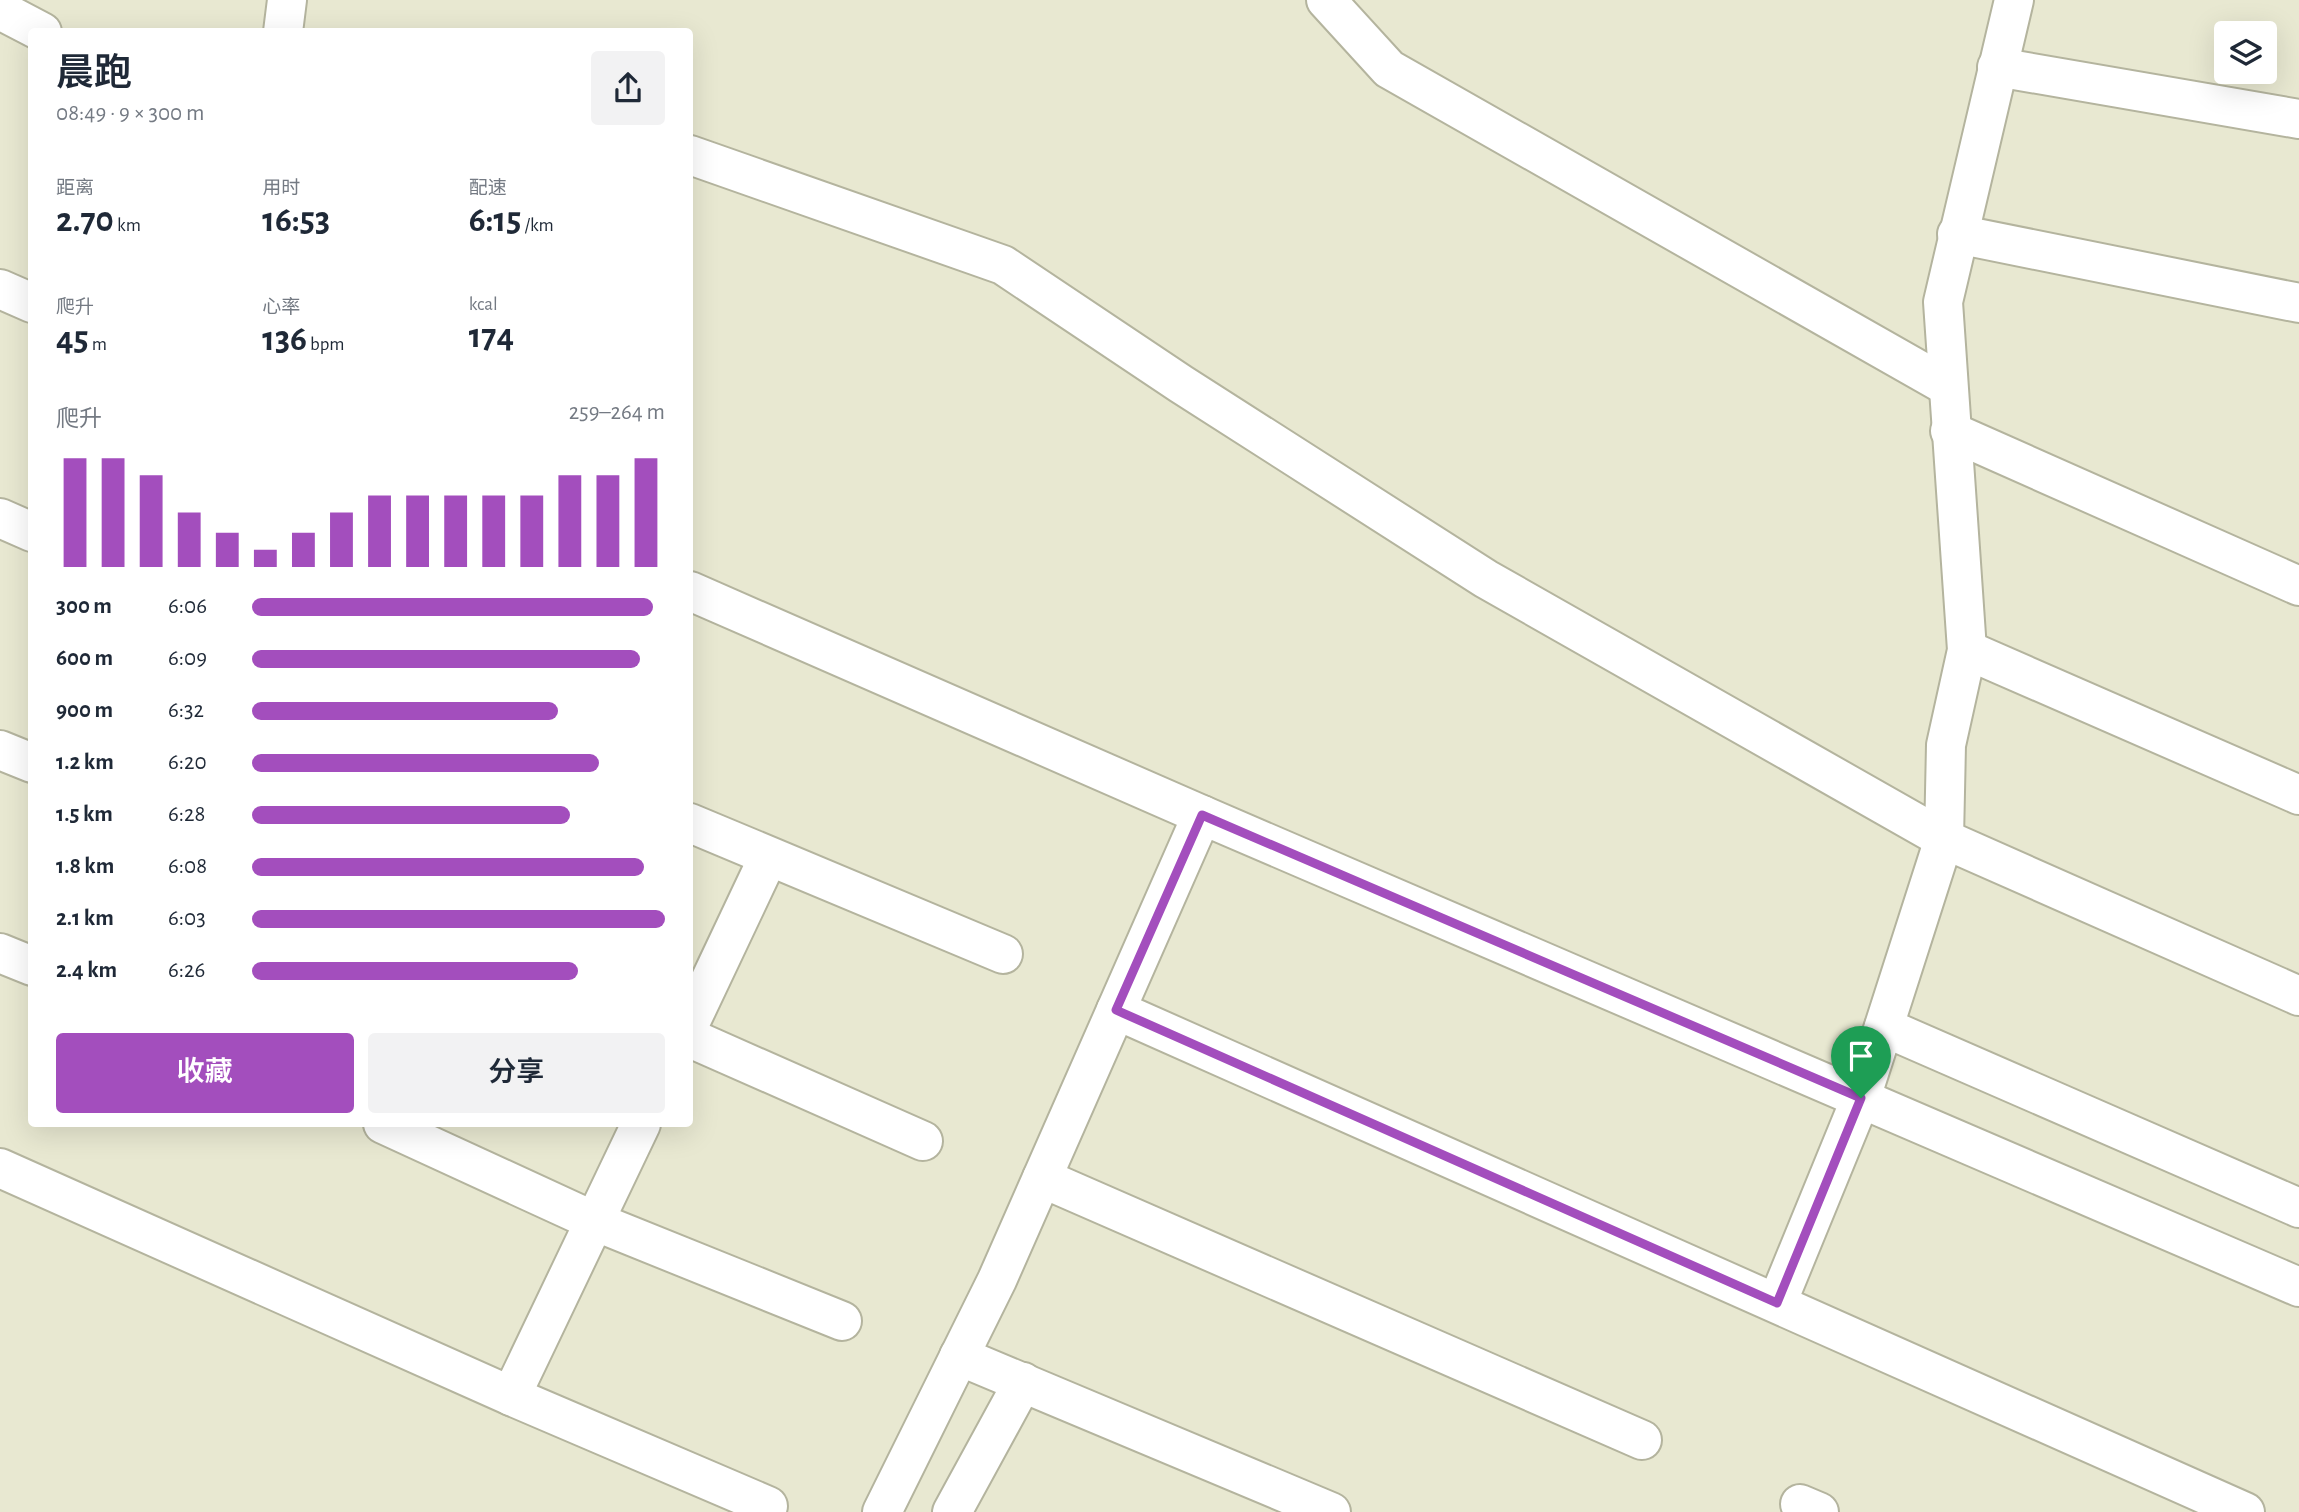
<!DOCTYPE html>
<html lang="zh">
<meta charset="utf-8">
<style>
body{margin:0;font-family:"Alegreya Sans","Noto Sans SC",sans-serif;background:#f2f2f3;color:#1f2937;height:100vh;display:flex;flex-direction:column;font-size:26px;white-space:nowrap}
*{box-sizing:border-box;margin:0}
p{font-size:23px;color:#747a83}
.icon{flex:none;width:38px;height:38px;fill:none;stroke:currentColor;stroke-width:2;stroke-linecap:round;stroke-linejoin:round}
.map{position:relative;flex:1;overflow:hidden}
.panel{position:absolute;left:28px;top:28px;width:665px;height:1099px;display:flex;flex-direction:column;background:#fff;border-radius:7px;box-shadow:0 7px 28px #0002}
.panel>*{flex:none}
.fabs{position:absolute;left:2214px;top:21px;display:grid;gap:14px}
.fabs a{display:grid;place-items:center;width:63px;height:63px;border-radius:7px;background:#fff;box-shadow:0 7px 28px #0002;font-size:35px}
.pin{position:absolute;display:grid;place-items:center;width:60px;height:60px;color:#fff;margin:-72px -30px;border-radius:50% 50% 50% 0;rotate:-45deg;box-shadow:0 0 7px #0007}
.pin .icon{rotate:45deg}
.round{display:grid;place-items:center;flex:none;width:74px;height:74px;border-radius:7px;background:#f2f2f3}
.summary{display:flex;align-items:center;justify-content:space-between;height:119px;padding:0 28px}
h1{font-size:38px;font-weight:600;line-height:52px}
.metrics{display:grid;grid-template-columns:repeat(3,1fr);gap:10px;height:119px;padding:7px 28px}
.metrics div{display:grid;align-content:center}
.metrics b{font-size:35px;font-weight:600}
.metrics small{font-size:19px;font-weight:400}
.metrics p{font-size:19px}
.chart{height:196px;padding:14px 28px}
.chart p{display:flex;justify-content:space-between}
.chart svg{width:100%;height:126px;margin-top:7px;stroke:#a34ebd;stroke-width:6}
.button{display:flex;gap:14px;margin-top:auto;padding:14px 28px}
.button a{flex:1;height:80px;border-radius:7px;background:#a34ebd;color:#fff;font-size:28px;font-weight:600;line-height:80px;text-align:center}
.button a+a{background:#f2f2f3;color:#1f2937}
ul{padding:0 28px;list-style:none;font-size:23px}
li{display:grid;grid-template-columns:112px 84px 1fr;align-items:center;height:52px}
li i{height:18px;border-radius:9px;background:#a34ebd}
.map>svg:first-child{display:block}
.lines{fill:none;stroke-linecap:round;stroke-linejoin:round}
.street-casing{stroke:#b4b49e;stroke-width:42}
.street{stroke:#fff;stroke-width:38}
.route-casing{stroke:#fff;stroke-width:14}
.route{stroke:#a34ebd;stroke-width:9}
</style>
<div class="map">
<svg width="2299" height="1512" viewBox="0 0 2299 1512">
<rect width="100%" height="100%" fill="#e8e8d1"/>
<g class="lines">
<defs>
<g id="street">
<polyline points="1326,0 1389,69 1947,386"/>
<polyline points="0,10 42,32"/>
<polyline points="283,32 287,0"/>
<polyline points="1997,67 2299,119"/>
<polyline points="690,155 1003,265 1181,384 1486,579 1944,839 2299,996"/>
<polyline points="1957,234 2299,303"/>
<polyline points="0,289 32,303"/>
<polyline points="1950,431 2299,586"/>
<polyline points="0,518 32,532"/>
<polyline points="690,591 1202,815 2299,1287"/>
<polyline points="1967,650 2299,795"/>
<polyline points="0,750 32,763"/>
<polyline points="690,823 1003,954"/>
<polyline points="0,953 32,966"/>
<polyline points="1116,1010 2245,1512"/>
<polyline points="690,1023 768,858"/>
<polyline points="1884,1027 2299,1208"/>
<polyline points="690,1038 923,1141"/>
<polyline points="383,1124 594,1221 842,1321"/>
<polyline points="0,1168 511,1396 768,1506"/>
<polyline points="1042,1178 1642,1440"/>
<polyline points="1777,1303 1861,1098 1944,839 1946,745 1967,650 1943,302 2014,0"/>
<polyline points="959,1356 1331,1512"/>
<polyline points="511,1396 641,1124"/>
<polyline points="1800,1504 1819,1512"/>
<polyline points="882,1512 997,1280 1202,815"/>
<polyline points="952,1512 1023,1382"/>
</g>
</defs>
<use href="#street" class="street-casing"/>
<use href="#street" class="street"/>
</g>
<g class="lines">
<defs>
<polygon id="route" points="1202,815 1861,1098 1777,1303 1116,1010"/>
</defs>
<use href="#route" class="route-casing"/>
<use href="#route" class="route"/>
</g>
</svg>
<div class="fabs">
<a><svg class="icon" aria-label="layers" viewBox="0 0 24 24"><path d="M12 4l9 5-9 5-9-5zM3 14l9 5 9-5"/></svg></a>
</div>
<div class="pin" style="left:1861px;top:1098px;background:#1e9e55"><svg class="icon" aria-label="arrive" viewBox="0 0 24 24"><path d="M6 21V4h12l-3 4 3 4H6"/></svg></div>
<section class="panel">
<div class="summary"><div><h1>晨跑</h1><p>08:49 · 9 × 300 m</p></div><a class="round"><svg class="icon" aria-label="share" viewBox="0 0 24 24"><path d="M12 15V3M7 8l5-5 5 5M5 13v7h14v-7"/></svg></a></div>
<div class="metrics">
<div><p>距离</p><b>2.70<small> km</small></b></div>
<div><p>用时</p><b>16:53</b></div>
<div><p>配速</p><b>6:15<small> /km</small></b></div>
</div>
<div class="metrics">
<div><p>爬升</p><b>45<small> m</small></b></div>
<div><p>心率</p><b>136<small> bpm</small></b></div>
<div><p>kcal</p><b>174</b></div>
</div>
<div class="chart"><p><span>爬升</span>259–264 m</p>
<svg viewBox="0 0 160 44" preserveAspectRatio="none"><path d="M5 44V6M15 44V6M25 44V12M35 44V25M45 44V32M55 44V38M65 44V32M75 44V25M85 44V19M95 44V19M105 44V19M115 44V19M125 44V19M135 44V12M145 44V12M155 44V6"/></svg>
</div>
<ul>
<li><b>300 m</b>6:06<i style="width:97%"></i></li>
<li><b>600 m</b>6:09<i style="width:94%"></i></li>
<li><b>900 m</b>6:32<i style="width:74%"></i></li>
<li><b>1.2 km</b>6:20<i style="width:84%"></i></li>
<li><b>1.5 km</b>6:28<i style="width:77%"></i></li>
<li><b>1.8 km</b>6:08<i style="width:95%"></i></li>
<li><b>2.1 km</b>6:03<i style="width:100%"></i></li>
<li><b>2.4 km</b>6:26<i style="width:79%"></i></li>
</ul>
<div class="button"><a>收藏</a><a>分享</a></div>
</section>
</div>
